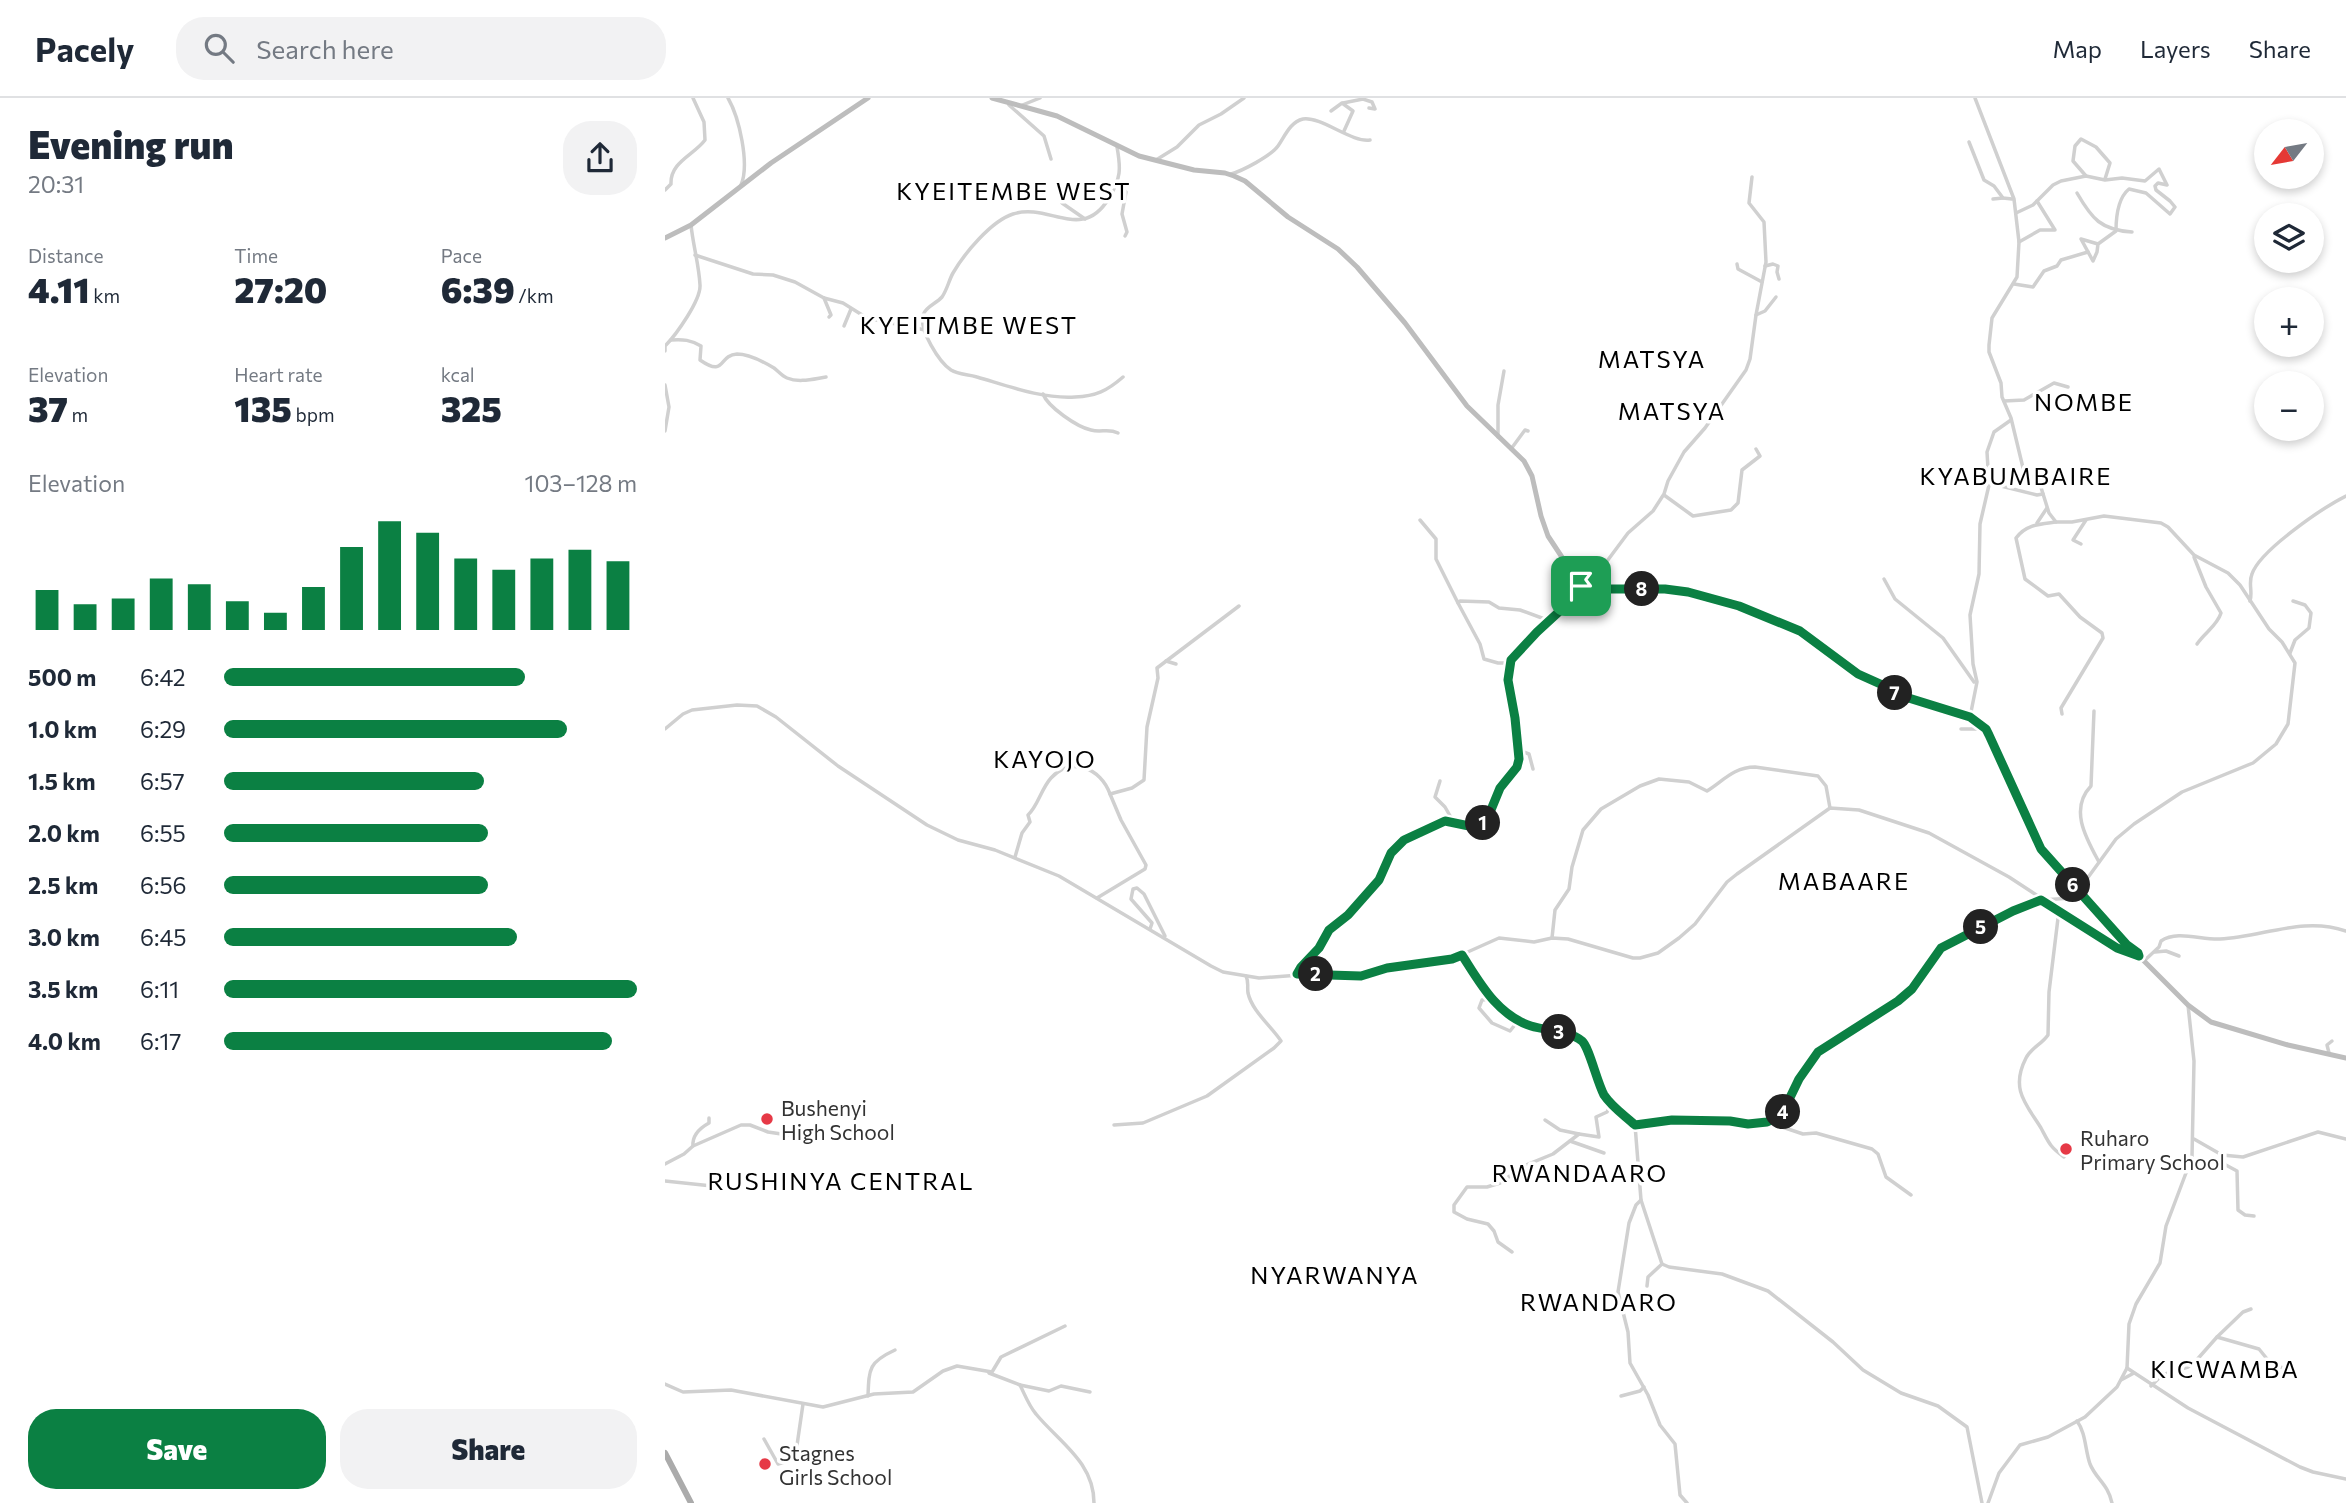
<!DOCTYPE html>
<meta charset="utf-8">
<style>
body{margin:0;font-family:Commissioner,sans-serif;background:#f2f2f3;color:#1f2937;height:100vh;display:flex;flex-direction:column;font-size:26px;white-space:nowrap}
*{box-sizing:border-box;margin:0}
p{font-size:23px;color:#747a83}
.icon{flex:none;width:38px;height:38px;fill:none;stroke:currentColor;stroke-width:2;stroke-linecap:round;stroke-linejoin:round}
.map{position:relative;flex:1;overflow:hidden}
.details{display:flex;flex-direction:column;background:#fff;width:665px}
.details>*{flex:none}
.needle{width:46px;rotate:239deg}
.fabs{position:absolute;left:1589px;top:21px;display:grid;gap:14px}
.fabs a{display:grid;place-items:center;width:70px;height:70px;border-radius:50%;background:#fff;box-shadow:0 4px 10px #0003;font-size:35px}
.pin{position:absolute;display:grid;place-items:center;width:60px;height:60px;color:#fff;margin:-30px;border-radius:14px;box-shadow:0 4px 10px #0006}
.km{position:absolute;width:35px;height:35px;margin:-18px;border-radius:50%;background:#222;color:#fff;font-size:19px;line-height:35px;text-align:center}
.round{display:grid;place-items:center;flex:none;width:74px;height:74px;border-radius:28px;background:#f2f2f3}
.summary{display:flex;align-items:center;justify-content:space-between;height:119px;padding:0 28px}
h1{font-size:38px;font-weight:800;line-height:52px}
.metrics{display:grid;grid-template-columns:repeat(3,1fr);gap:10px;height:119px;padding:7px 28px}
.metrics div{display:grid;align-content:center}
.metrics b{font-size:35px;font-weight:800}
.metrics small{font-size:19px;font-weight:400}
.metrics p{font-size:19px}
.chart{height:196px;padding:14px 28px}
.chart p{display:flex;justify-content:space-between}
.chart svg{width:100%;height:126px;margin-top:7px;stroke:#0b8043;stroke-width:6}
.cta{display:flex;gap:14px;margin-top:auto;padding:14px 28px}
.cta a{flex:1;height:80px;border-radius:28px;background:#0b8043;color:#fff;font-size:28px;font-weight:800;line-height:80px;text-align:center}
.cta a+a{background:#f2f2f3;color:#1f2937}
ul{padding:0 28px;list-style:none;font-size:23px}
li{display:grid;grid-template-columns:112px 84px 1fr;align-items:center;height:52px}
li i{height:18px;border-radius:9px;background:#0b8043}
header{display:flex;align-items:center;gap:42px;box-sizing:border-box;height:98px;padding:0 35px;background:#fff;border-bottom:2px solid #e0e1e3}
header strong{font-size:33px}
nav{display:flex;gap:38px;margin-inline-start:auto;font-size:24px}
.search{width:490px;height:63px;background:#f2f2f3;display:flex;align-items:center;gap:18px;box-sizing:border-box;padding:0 24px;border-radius:28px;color:#747a83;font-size:26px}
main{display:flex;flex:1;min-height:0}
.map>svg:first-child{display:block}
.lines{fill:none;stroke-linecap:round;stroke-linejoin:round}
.street{stroke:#d0d0d0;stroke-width:3.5}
.secondary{stroke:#bdbdbd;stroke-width:5}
.primary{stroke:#ababab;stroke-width:6}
.route-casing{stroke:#fff;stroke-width:14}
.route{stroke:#0b8043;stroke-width:9}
.poi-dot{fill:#e63946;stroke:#fff;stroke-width:2.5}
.labels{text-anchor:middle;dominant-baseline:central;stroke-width:7;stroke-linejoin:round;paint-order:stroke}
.poi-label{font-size:21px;fill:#333;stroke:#fff;text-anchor:start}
.quarter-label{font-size:24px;letter-spacing:2px;fill:#000;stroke:#fff}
</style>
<header>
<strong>Pacely</strong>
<div class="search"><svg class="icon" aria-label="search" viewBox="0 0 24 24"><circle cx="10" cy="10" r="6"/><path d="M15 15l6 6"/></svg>Search here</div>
<nav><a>Map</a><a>Layers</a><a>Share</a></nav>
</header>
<main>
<section class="details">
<div class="summary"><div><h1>Evening run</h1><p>20:31</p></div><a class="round"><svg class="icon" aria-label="share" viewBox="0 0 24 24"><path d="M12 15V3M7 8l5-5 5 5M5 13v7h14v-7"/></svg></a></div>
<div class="metrics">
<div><p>Distance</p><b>4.11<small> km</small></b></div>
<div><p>Time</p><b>27:20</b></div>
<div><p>Pace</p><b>6:39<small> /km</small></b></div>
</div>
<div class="metrics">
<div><p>Elevation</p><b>37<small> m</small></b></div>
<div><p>Heart rate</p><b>135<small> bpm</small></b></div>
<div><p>kcal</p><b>325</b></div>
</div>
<div class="chart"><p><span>Elevation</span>103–128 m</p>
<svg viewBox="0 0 160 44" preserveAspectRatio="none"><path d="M5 44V30M15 44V35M25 44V33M35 44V26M45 44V28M55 44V34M65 44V38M75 44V29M85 44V15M95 44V6M105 44V10M115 44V19M125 44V23M135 44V19M145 44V16M155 44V20"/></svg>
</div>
<ul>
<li><b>500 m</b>6:42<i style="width:73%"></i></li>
<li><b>1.0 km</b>6:29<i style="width:83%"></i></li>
<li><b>1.5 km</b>6:57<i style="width:63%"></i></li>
<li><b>2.0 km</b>6:55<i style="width:64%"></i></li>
<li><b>2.5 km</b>6:56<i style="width:64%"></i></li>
<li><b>3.0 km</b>6:45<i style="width:71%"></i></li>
<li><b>3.5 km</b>6:11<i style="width:100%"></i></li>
<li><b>4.0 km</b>6:17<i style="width:94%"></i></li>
</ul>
<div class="cta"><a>Save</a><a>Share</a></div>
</section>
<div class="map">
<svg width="1681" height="1405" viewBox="0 0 1681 1405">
<rect width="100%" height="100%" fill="#fff"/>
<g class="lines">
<g class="street">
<path d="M63 0C74 19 85 66 76 87"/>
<polyline points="678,5 698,1 707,4 710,11 704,10"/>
<polyline points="344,7 379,38 386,61"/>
<polyline points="355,8 375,0"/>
<polyline points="666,13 677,5 688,13 679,33"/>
<polyline points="1304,44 1319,82 1329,88 1338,100 1347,101"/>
<path d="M452 49C456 71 456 80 444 100 417 145 384 104 348 116 326 123 299 156 288 175 284 182 282 192 277 199 271 206 261 208 258 217 254 232 274 264 286 272 294 277 303 276 312 279 343 288 377 301 410 299 431 298 442 293 458 279"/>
<polyline points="491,62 512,49 534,27 556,16 579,0"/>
<path d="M566 76C577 73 606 58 613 48 620 38 625 24 638 21 656 18 687 45 705 42"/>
<polyline points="1421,78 1408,63 1410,48 1416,41 1431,49 1445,65 1440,81"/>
<polyline points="452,85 461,94 457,116 462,134 460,138"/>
<path d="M0 92 6 86C5 64 29 57 40 42L39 24 28 0"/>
<path d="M1412 95C1427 121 1436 132 1467 134"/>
<polyline points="1328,101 1338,100"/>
<polyline points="397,105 420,121"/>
<path d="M1351 115 1368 107 1388 87 1396 83 1421 78 1440 82 1457 80 1480 83 1494 71 1502 87 1493 85 1490 88 1491 92 1505 103 1510 109 1505 116 1481 95 1464 91C1453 100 1451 119 1451 133L1433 146 1416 141 1428 163 1432 154 1433 146"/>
<polyline points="1354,144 1375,132 1390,132 1372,103"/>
<polyline points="30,157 88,176 108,177 130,184 159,200 178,205 202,220 260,232"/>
<polyline points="1072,166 1073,171 1097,184"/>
<polyline points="1100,168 1108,166 1113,168 1112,174 1114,181"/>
<polyline points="1349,186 1368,189 1379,173 1392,168 1396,162 1423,154"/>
<polyline points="159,200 166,217 164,219"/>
<polyline points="1091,217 1100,213 1111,199"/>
<polyline points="179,228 186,211"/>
<path d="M6 242C18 241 26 242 36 248L35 262C61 280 53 257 72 256 83 256 99 264 109 270 113 273 117 278 122 280 134 285 148 281 161 279"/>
<path d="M0 253V248C11 237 36 202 35 187 34 167 28 147 26 127"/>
<polyline points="0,287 4,309 0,333"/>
<path d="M378 296C383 309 412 329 426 332 436 335 443 330 453 335"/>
<polyline points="1339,303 1359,302 1389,285 1403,289"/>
<polyline points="833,339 833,307 839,273"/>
<polyline points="846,351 860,332 863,333"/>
<polyline points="1324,385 1372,397 1378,396"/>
<polyline points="999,397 1028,418 1066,412 1073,405 1077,372 1095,358 1091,351"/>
<polyline points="755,422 771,441 771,461 793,505 795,503 824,504 834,510 855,512 885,523"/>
<path d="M1391 424C1376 426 1361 426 1351 440L1360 481 1383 498 1394 496 1415 519 1437 535 1438 540 1396 610 1397 616"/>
<polyline points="1372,425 1382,410"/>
<polyline points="1416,446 1408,442 1421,422"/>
<path d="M1529 459 1541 489 1556 515C1552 528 1540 534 1532 546"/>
<polyline points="1219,481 1230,501 1278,540 1309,584"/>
<polyline points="922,490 963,435 988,413 999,396 1003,383 1019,354 1040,330 1081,272 1085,261 1091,217 1101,164 1099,124 1084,105 1087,79"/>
<path d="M1585 503C1588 494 1583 485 1587 476 1595 452 1659 409 1681 398"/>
<polyline points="793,505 815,546 819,561 833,565 846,565"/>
<polyline points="1625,555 1630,542 1644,530 1646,515 1640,507 1628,503"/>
<polyline points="501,563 511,566"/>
<path d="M1429 613 1426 688C1404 711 1421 740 1434 764"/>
<polyline points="1305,619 1312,584 1308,566 1305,517 1314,476 1315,426 1324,387 1322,354 1329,334 1346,322"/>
<polyline points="0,631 18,616 27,612 72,607 92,608 111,619 173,668 262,727 293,742 330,752 394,778 546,868 558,874 594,880 648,876 662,878 696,878 722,871 787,861 834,840 869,844 887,840 903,841 968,860 975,860 993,855 1014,840 1030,826 1062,784 1072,776 1165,710 1194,712 1264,735 1344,779 1452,850 1474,858"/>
<polyline points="1296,631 1319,631"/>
<polyline points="853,652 864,656 868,671"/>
<polyline points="775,683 770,699 780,709 788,723"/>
<path d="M350 759 357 735 365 724 363 717C373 708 376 691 386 680 406 658 436 670 445 696"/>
<polyline points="432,800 480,771 481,767 456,722 445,696 467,690 479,682 482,629 493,580 492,570 574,508"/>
<path d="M1394 812 1384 894 1383 937C1377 946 1366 950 1361 960 1345 991 1361 1006 1376 1030 1384 1045 1385 1049 1399 1059"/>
<polyline points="485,831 487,825 466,801 468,791 472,790 479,796 500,838"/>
<path d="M887 840 890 812 904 791 907 769 918 732 936 711 975 688 994 681 1024 684 1042 693C1058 683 1069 669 1090 669L1153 678 1161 688 1165 710"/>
<polyline points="1490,854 1501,853 1514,858"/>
<path d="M797 857C815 885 832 917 866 928 882 933 904 932 917 943 925 949 932 984 939 997 947 1009 959 1017 970 1027L1007 1022 1065 1023 1082 1026 1102 1024 1112 1019 1118 1014 1134 981 1153 954 1233 903 1247 891 1276 850 1348 813 1376 802 1408 800 1451 741 1469 726 1517 694 1588 665 1611 646 1623 626 1630 565 1617 544 1604 531 1575 487 1563 475 1529 457 1503 429 1496 425 1439 418 1407 424H1391L1384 415 1374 383 1359 374 1346 320 1337 299 1336 285 1324 254V247L1327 220 1352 179 1354 144 1349 101 1310 0"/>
<path d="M1479 863 1494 849 1496 843C1512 832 1536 842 1555 841 1598 839 1638 818 1681 833"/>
<polyline points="632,876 654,850 664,832 683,817 714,782 726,755 739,742 780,723 809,729 821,724 835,689 852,669 854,661 850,620 843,582 846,562 872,534 910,499 916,488"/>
<polyline points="827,901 817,902 814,910 827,925 845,933 853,923"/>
<polyline points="1664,955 1662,947 1667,943"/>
<polyline points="880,1022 895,1032 914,1036"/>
<polyline points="1102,1024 1138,1036 1151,1035 1207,1051 1213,1056 1221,1079 1246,1097"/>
<path d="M449 1027 478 1025 542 998 609 950 616 943C606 928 587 913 583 895 582 888 584 884 581 878"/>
<polyline points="970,1027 976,1102 997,1166 1004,1169 1057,1176 1103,1193 1168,1244 1198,1272 1236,1295 1273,1308 1302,1329 1317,1405"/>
<polyline points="1529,1041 1557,1057 1578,1059 1653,1034 1681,1041"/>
<polyline points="905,1043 939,1055"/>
<path d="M28 1048C27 1037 35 1030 44 1025V1020"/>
<polyline points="1557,1057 1559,1066 1572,1073 1573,1112 1580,1117 1589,1118"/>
<polyline points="0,1066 19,1056 28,1048 76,1027 85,1027 103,1034 123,1037"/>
<polyline points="0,1083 47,1088"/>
<polyline points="976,1102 971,1107 964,1125 953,1194 963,1234 965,1265 983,1297 995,1327 1010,1346 1015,1397 1022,1405"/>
<polyline points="847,1154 833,1144 829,1133 823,1126 802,1121 789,1114 789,1107 802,1089 822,1089 835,1085 859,1068 888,1056 914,1036 934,1039 931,1019 942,1014 946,1006"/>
<polyline points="982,1188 983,1179 997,1166"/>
<polyline points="1552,1239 1578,1214 1586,1211"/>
<polyline points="1462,1270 1523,1310 1635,1369 1648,1374 1681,1381"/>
<path d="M324 1275 355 1287C360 1297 364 1308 371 1316 394 1344 429 1364 429 1405"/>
<polyline points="1456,1282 1469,1275"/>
<polyline points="0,1286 18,1294 66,1292 158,1309 209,1296 248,1294 278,1273 292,1268 327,1274 336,1259 400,1228"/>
<polyline points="355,1287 384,1293 396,1288 425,1294"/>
<polyline points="1486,1288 1497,1277 1523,1269 1529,1265 1552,1239 1594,1251 1607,1267 1631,1273"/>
<path d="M203 1298C204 1270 204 1264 230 1252"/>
<polyline points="956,1298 975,1293 979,1289"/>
<path d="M1412 1323C1421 1335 1420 1352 1425 1366 1431 1381 1443 1386 1447 1405"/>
<polyline points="99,1341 113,1366 130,1361 138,1306"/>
<polyline points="1323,1405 1334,1375 1355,1347 1383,1339 1420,1319 1452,1289 1462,1270 1464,1226 1471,1206 1495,1165 1501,1128 1527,1059 1529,963 1523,907"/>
</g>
<g class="secondary">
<polyline points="327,0 392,18 474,58 529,72 560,75 569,78 580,83 623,119 673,151 692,169 740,225 802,308 859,363 867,378 876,418 883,438 916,488 932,491 1000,491 1023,494 1074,508 1135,533 1193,576 1222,589 1234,597 1305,619 1321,631 1324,637 1376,751 1439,819 1440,823 1450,831 1462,847 1473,855 1474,858 1523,907 1546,924 1623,947 1681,960"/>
<polyline points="0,140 26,127 106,65 203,0"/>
</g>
<polyline class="primary" points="0,1355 26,1405"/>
</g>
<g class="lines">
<defs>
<path id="route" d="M916 488 932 491H1000L1023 494 1074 508 1135 533 1193 576 1222 589 1234 597 1305 619 1321 631 1324 637 1376 751 1462 847 1473 855 1474 858 1452 850 1376 802 1348 813 1276 850 1247 891 1233 903 1153 954 1134 981 1118 1014 1112 1019 1102 1024 1083 1026 1065 1023 1007 1022 970 1027C959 1017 947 1009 939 997 932 984 924 949 917 943 903 932 882 933 866 928 832 917 815 885 797 857L787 861 722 870 696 878 632 876 636 869 654 850 664 832 683 817 714 782 726 755 739 742 780 723 809 729 821 724 835 690 852 669 854 661 850 620 843 582 846 562 872 534 910 499Z"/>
</defs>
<use href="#route" class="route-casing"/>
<use href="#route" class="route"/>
</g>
<g class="poi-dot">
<circle cx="102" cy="1021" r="7"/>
<circle cx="1401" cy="1051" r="7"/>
<circle cx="100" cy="1366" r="7"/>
</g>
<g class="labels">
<g class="poi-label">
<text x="116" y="1009">Bushenyi<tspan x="116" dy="24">High School</tspan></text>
<text x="1415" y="1039">Ruharo<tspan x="1415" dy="24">Primary School</tspan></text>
<text x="114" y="1354">Stagnes<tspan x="114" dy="24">Girls School</tspan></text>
</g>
<g class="quarter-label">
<text x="349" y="92">KYEITEMBE WEST</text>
<text x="304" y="226">KYEITMBE WEST</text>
<text x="987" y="260">MATSYA</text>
<text x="1419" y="303">NOMBE</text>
<text x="1007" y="312">MATSYA</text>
<text x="1351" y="377">KYABUMBAIRE</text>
<text x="380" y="660">KAYOJO</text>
<text x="1179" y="782">MABAARE</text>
<text x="915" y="1074">RWANDAARO</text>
<text x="176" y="1082">RUSHINYA CENTRAL</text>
<text x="670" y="1176">NYARWANYA</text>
<text x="934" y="1203">RWANDARO</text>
<text x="1560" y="1270">KICWAMBA</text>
</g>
</g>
</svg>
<div class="fabs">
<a><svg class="needle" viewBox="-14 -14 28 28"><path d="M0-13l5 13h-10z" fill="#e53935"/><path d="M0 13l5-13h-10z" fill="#747a83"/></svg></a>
<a><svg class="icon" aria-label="layers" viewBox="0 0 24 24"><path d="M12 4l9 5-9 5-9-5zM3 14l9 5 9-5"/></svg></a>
<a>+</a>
<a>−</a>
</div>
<div class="pin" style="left:916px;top:488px;background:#1e9e55"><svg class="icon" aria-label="arrive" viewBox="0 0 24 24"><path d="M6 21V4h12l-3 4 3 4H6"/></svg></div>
<b class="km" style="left:818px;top:725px">1</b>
<b class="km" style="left:651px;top:876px">2</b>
<b class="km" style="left:894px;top:934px">3</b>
<b class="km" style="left:1118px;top:1014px">4</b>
<b class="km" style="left:1316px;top:829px">5</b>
<b class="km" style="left:1408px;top:787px">6</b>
<b class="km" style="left:1230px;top:595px">7</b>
<b class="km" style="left:977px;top:491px">8</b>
</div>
</main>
